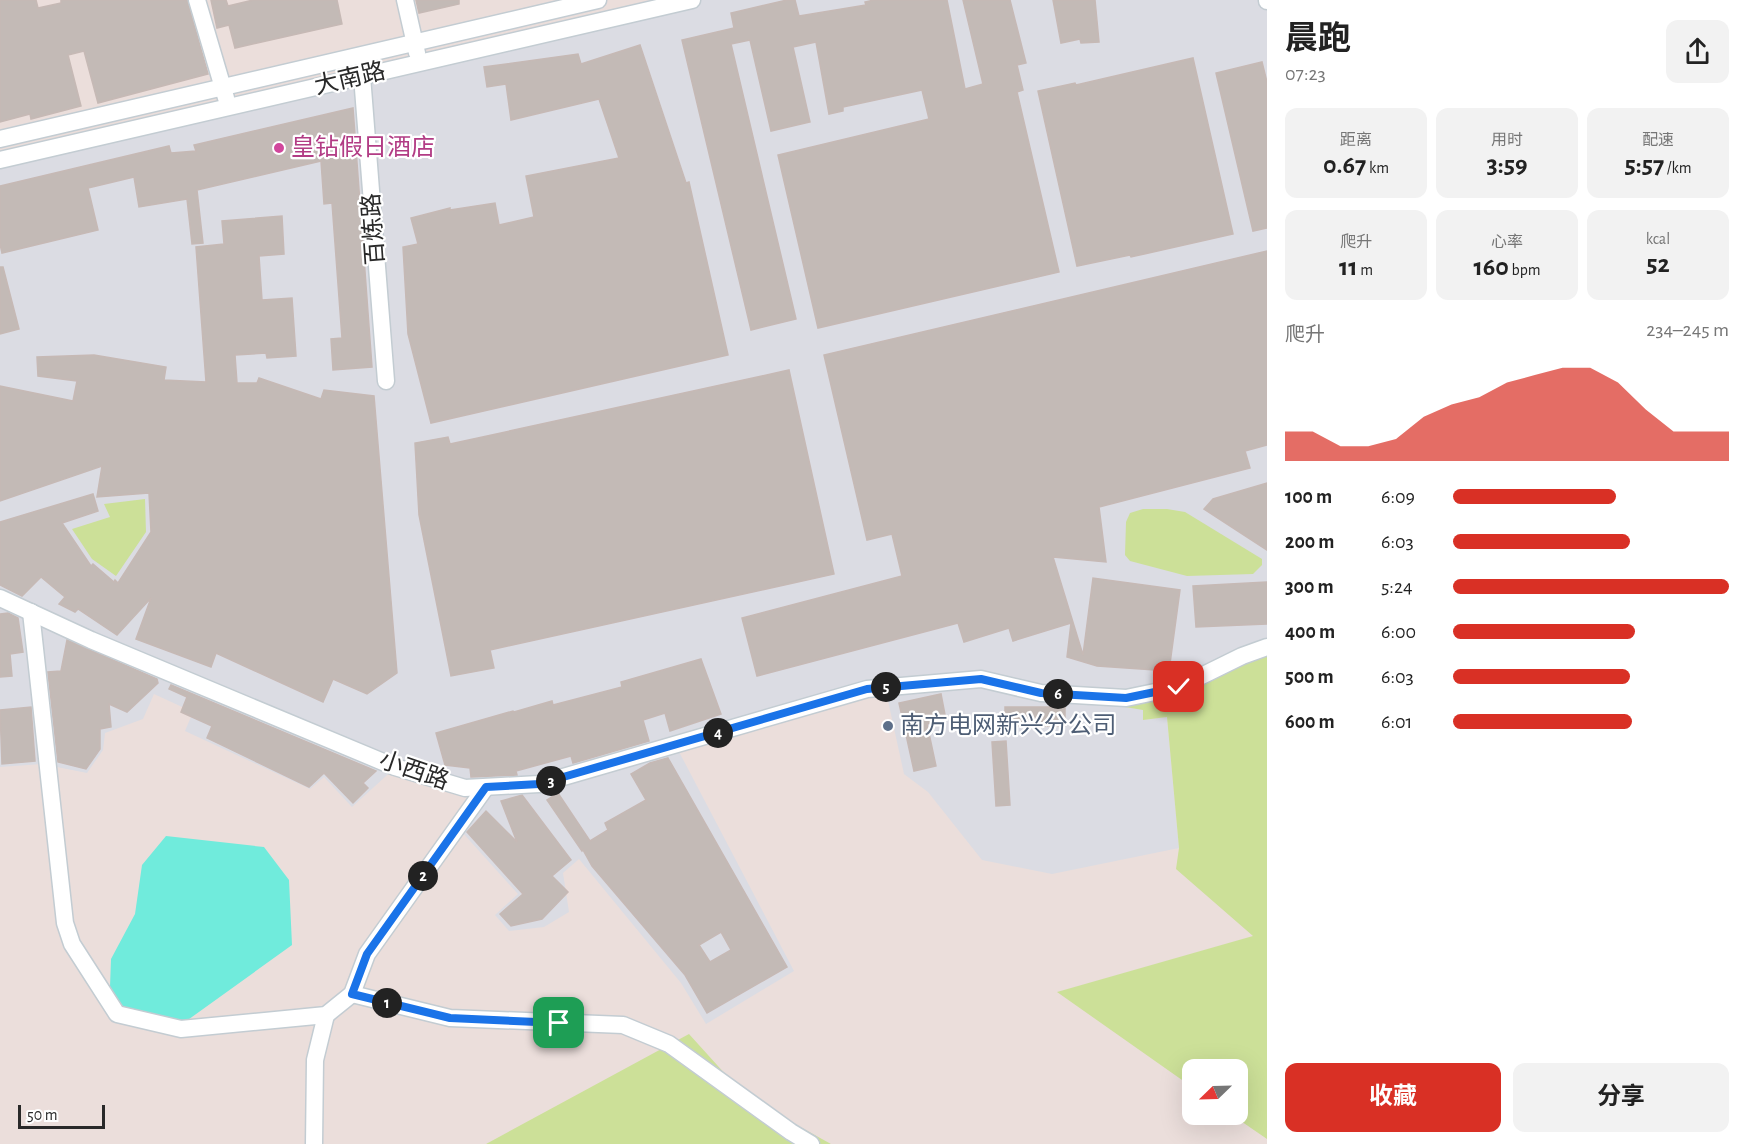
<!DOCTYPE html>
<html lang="zh">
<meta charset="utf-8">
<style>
body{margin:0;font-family:"Alegreya Sans","Noto Sans SC",sans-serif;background:#f2f2f2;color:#222;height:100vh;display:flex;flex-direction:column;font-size:22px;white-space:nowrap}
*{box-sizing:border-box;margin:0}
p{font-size:20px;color:#767676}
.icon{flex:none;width:33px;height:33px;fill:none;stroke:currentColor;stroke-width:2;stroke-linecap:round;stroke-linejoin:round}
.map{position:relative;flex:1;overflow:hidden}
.sheet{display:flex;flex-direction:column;background:#fff;width:480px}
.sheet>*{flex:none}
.needle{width:39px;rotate:247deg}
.fabs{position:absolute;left:1182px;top:1059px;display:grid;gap:12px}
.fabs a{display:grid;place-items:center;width:66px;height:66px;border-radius:12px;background:#fff;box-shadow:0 6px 24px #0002;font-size:30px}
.scale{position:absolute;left:18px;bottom:15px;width:87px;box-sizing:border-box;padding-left:6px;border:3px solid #292929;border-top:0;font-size:16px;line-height:21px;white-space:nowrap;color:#292929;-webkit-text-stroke:4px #fff;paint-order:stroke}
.pin{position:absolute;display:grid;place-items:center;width:51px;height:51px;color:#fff;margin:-26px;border-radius:12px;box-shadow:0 3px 9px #0006}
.km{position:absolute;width:30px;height:30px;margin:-15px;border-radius:50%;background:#222;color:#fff;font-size:16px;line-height:30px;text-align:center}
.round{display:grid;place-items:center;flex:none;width:63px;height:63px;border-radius:12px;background:#f2f2f2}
.overview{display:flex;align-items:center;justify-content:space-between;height:102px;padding:0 18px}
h1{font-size:33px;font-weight:700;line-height:45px}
.stats{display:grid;grid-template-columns:repeat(3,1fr);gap:9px;height:102px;padding:6px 18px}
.stats div{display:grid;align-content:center;border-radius:12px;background:#f2f2f2;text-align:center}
.stats b{font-size:26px;font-weight:700}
.stats small{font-size:16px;font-weight:400}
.stats p{font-size:16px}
.chart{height:168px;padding:12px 18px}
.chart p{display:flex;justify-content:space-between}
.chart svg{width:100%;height:108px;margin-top:6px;fill:#d93025;opacity:.7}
.primary-button{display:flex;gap:12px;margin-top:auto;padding:12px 18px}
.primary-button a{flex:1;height:69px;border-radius:12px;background:#d93025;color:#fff;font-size:24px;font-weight:700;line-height:69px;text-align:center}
.primary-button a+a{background:#f2f2f2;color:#222}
ul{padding:0 18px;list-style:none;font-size:20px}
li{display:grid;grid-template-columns:96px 72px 1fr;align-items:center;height:45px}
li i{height:15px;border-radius:8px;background:#d93025}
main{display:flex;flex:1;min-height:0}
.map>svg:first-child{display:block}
.industrial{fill:#dbdce3}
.green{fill:#cce098}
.water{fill:#70ebdc}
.building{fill:#c3bab6;stroke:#c6b9b5;stroke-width:1.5;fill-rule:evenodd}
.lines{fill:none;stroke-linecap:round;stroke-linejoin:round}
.minor-casing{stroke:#c3ccd2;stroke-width:19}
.minor{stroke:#fff;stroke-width:16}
.route-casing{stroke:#fff;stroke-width:12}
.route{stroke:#1a73e8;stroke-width:8}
.hotel-dot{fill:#d1479c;stroke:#fff;stroke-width:2}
.service-dot{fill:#5c6f8a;stroke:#fff;stroke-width:2}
.labels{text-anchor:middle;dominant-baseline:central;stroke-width:4.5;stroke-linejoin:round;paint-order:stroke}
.street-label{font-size:24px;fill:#292929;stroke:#fff}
.hotel-label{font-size:24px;fill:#b23c85;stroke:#fff;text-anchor:start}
.service-label{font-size:24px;fill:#4e5e75;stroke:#fff;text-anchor:start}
</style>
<main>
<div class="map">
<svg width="1267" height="1144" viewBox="0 0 1267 1144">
<rect width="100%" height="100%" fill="#ebdedb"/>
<polygon class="industrial" points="687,0 1267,0 1267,647 1179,687 1049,694 1144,710 1143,720 1167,717 1179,848 1052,874 982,860 928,792 904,774 885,687 676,746 794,971 706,1024 681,983 579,859 563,873 569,912 544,927 509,931 495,915 518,894 461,831 485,795 396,767 352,807 324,777 310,789 185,731 193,712 154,694 143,719 105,733 103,750 87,773 42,764 0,767 0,160"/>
<g class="green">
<polygon points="145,499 146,532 116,576 92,559 72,529 110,517 104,504"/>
<polygon points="1143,509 1167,509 1185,512 1262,559 1262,565 1253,574 1187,576 1130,561 1125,555 1126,522 1130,513"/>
<polygon points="1267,647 1267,1139 1232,1115 1238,1114 1238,1070 1192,1070 1192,1087 1057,992 1253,936 1176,869 1179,848 1167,717 1143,720 1143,710 1041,693 1126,698"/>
<polygon points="689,1034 746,1097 831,1144 486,1144"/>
</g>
<polygon class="water" points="166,836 264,847 289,880 292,945 185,1022 129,1017 110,987 111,959 135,914 142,865"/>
<g class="building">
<polygon points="0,0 36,0 38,8 61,3 61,0 187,0 208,74 98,103 84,51 68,55 81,106 31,119 30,114 0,122"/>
<polygon points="211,0 226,0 228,6 253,0 337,0 342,24 235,48 229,25 217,28"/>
<polygon points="416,0 459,0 459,4 419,13"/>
<polygon points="787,0 795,0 799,16 866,5 865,2 874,0 947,0 965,89 983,84 963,0 1010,0 1026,63 1017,65 1023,90 1017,92 1059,272 818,328 778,155 929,119 922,90 843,107 843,111 829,114 816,42 793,47 810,122 771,131 750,40 731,44 796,319 751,330 682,40 734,28 731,13"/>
<polygon points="1053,0 1095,0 1099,42 1081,43 1080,39 1061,43"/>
<polygon points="640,45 686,183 689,182 728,355 431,423 408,334 403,247 418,244 411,218 450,208 450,210 495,203 499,225 534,217 526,176 619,158 599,99 511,120 506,84 487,87 484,67 578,54 581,64"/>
<polygon points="1193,58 1233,234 1131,257 1130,255 1077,266 1038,91 1075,83 1076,85"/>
<polygon points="1262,62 1267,82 1267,228 1253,231 1216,73"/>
<polygon points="353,108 372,367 333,370 331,339 342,338 332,203 324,204 321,161 197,190 203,243 192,244 187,199 139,207 134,177 88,188 98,230 2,253 0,244 0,186 169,146 171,153 196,151 194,145"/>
<polygon points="282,216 284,254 259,256 262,300 292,298 296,356 267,358 266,353 235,355 237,383 257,383 259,378 321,399 324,390 374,396 397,673 367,694 333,679 323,702 216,653 211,667 136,639 151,598 117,635 78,609 75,612 59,604 65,597 41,577 22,596 0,585 0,522 93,494 98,511 62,523 91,566 93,564 114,582 115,580 118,583 151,532 149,493 97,497 102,466 0,501 0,386 73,401 77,381 38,376 37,357 94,355 166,367 164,380 206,382 196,247 224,244 222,221"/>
<polygon points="1267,251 1267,445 1245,451 1250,468 1099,507 1106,562 1053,557 1083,655 1093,578 1180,590 1169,671 1097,666 1067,657 1071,623 1013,641 1009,628 964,642 958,623 757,676 742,618 902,576 892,534 867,540 824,355"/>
<polygon points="0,267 3,267 19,329 0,334"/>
<polygon points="789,370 834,574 490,650 494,668 451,676 419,515 415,443 448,437 450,444"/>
<polygon points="1267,483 1267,550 1204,509 1213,499"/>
<polygon points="1267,582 1267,624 1196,627 1193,586"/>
<polygon points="8,613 18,618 23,652 10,654 12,676 0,677 0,614"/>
<polygon points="67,640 157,679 158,683 127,712 109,704 111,727 100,729 100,749 86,769 58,762 48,672 61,671"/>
<polygon points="701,659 721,714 670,731 665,713 643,720 649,741 573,763 571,756 516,771 517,775 471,777 470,768 445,765 436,733 513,711 514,712 552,701 553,705 622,687 621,682"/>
<polygon points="171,685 376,771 363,783 368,788 353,803 324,773 309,787 207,738 212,726 181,712 187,697 169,689"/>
<polygon points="941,694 946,720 927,724 936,766 914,771 899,703"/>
<polygon points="31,707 35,761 2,764 0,710"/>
<rect x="1005" y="707" width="60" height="19"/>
<polygon points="1006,741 1010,805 996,806 992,742"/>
<path d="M668 758 787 967 707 1013 685 975 592 866 583 850 582 851 547 800 558 793 590 841 608 830 605 823 646 800 631 774 650 763ZM721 932 731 950 710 962 699 945Z"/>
<polygon points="522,795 571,860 552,876 568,892 542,919 511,926 500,914 523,894 467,832 486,811 517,842 501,801"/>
</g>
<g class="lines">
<defs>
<g id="minor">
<polyline points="197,0 226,98"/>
<polyline points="405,0 417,53"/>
<polyline points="1267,0 1267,1"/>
<polyline points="362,76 386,381"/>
<polyline points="0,139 598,0"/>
<polyline points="0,160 692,0"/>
<polyline points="0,598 91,640 395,767 465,788 539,784 867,689 981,679 1041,693 1126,698 1179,687 1242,656 1267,647"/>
<polyline points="31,612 65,923 72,944 117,1014 181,1029 326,1015 352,994 367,954 486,787"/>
<polyline points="352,994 450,1018 623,1025 669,1044 791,1132 811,1144"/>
<polyline points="314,1144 315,1060 326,1015"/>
</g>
</defs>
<use href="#minor" class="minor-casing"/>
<use href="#minor" class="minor"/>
</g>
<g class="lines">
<defs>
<polyline id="route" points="559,1023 450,1018 352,994 367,954 486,787 539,784 867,689 981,679 1041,693 1126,698 1179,687"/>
</defs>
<use href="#route" class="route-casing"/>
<use href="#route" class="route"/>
</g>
<circle class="hotel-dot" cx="279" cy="148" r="6"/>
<circle class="service-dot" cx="888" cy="726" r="6"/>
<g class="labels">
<g class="street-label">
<text transform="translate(350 79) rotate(-13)">大南路</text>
<text transform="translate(374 229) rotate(-94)">百炼路</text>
<text transform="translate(414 771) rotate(19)">小西路</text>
</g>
<g class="hotel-label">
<text x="291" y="148">皇钻假日酒店</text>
</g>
<g class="service-label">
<text x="900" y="726">南方电网新兴分公司</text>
</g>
</g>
</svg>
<div class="fabs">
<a><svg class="needle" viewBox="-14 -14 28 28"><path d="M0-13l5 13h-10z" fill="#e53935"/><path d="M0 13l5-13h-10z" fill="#767676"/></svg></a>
</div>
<div class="scale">50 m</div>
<div class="pin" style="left:559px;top:1023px;background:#1e9e55"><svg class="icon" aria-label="arrive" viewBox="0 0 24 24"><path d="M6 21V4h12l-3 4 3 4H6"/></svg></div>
<div class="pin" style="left:1179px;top:687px;background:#d93025"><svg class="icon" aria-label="check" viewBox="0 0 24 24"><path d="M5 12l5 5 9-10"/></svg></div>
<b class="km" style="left:387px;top:1003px">1</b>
<b class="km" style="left:423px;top:876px">2</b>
<b class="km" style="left:551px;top:781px">3</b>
<b class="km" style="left:718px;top:733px">4</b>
<b class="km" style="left:886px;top:687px">5</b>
<b class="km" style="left:1058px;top:694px">6</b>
</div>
<section class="sheet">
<div class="overview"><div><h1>晨跑</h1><p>07:23</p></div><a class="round"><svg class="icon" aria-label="share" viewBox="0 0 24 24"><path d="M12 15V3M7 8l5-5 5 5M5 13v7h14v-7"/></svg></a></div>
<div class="stats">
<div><p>距离</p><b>0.67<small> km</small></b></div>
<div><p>用时</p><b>3:59</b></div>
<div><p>配速</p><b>5:57<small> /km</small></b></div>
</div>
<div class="stats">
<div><p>爬升</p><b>11<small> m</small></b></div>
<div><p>心率</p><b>160<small> bpm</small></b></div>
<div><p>kcal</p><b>52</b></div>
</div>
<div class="chart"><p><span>爬升</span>234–245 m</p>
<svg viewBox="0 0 160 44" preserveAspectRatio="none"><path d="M0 44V32L10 32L20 38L30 38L40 35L50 26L60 21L70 18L80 12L90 9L100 6L110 6L120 12L130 23L140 32L150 32L160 32V44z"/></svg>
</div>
<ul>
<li><b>100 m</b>6:09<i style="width:59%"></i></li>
<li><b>200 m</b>6:03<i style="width:64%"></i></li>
<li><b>300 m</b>5:24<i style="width:100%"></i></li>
<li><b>400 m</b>6:00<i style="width:66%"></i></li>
<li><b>500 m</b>6:03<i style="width:64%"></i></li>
<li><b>600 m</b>6:01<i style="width:65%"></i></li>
</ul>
<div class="primary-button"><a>收藏</a><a>分享</a></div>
</section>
</main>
